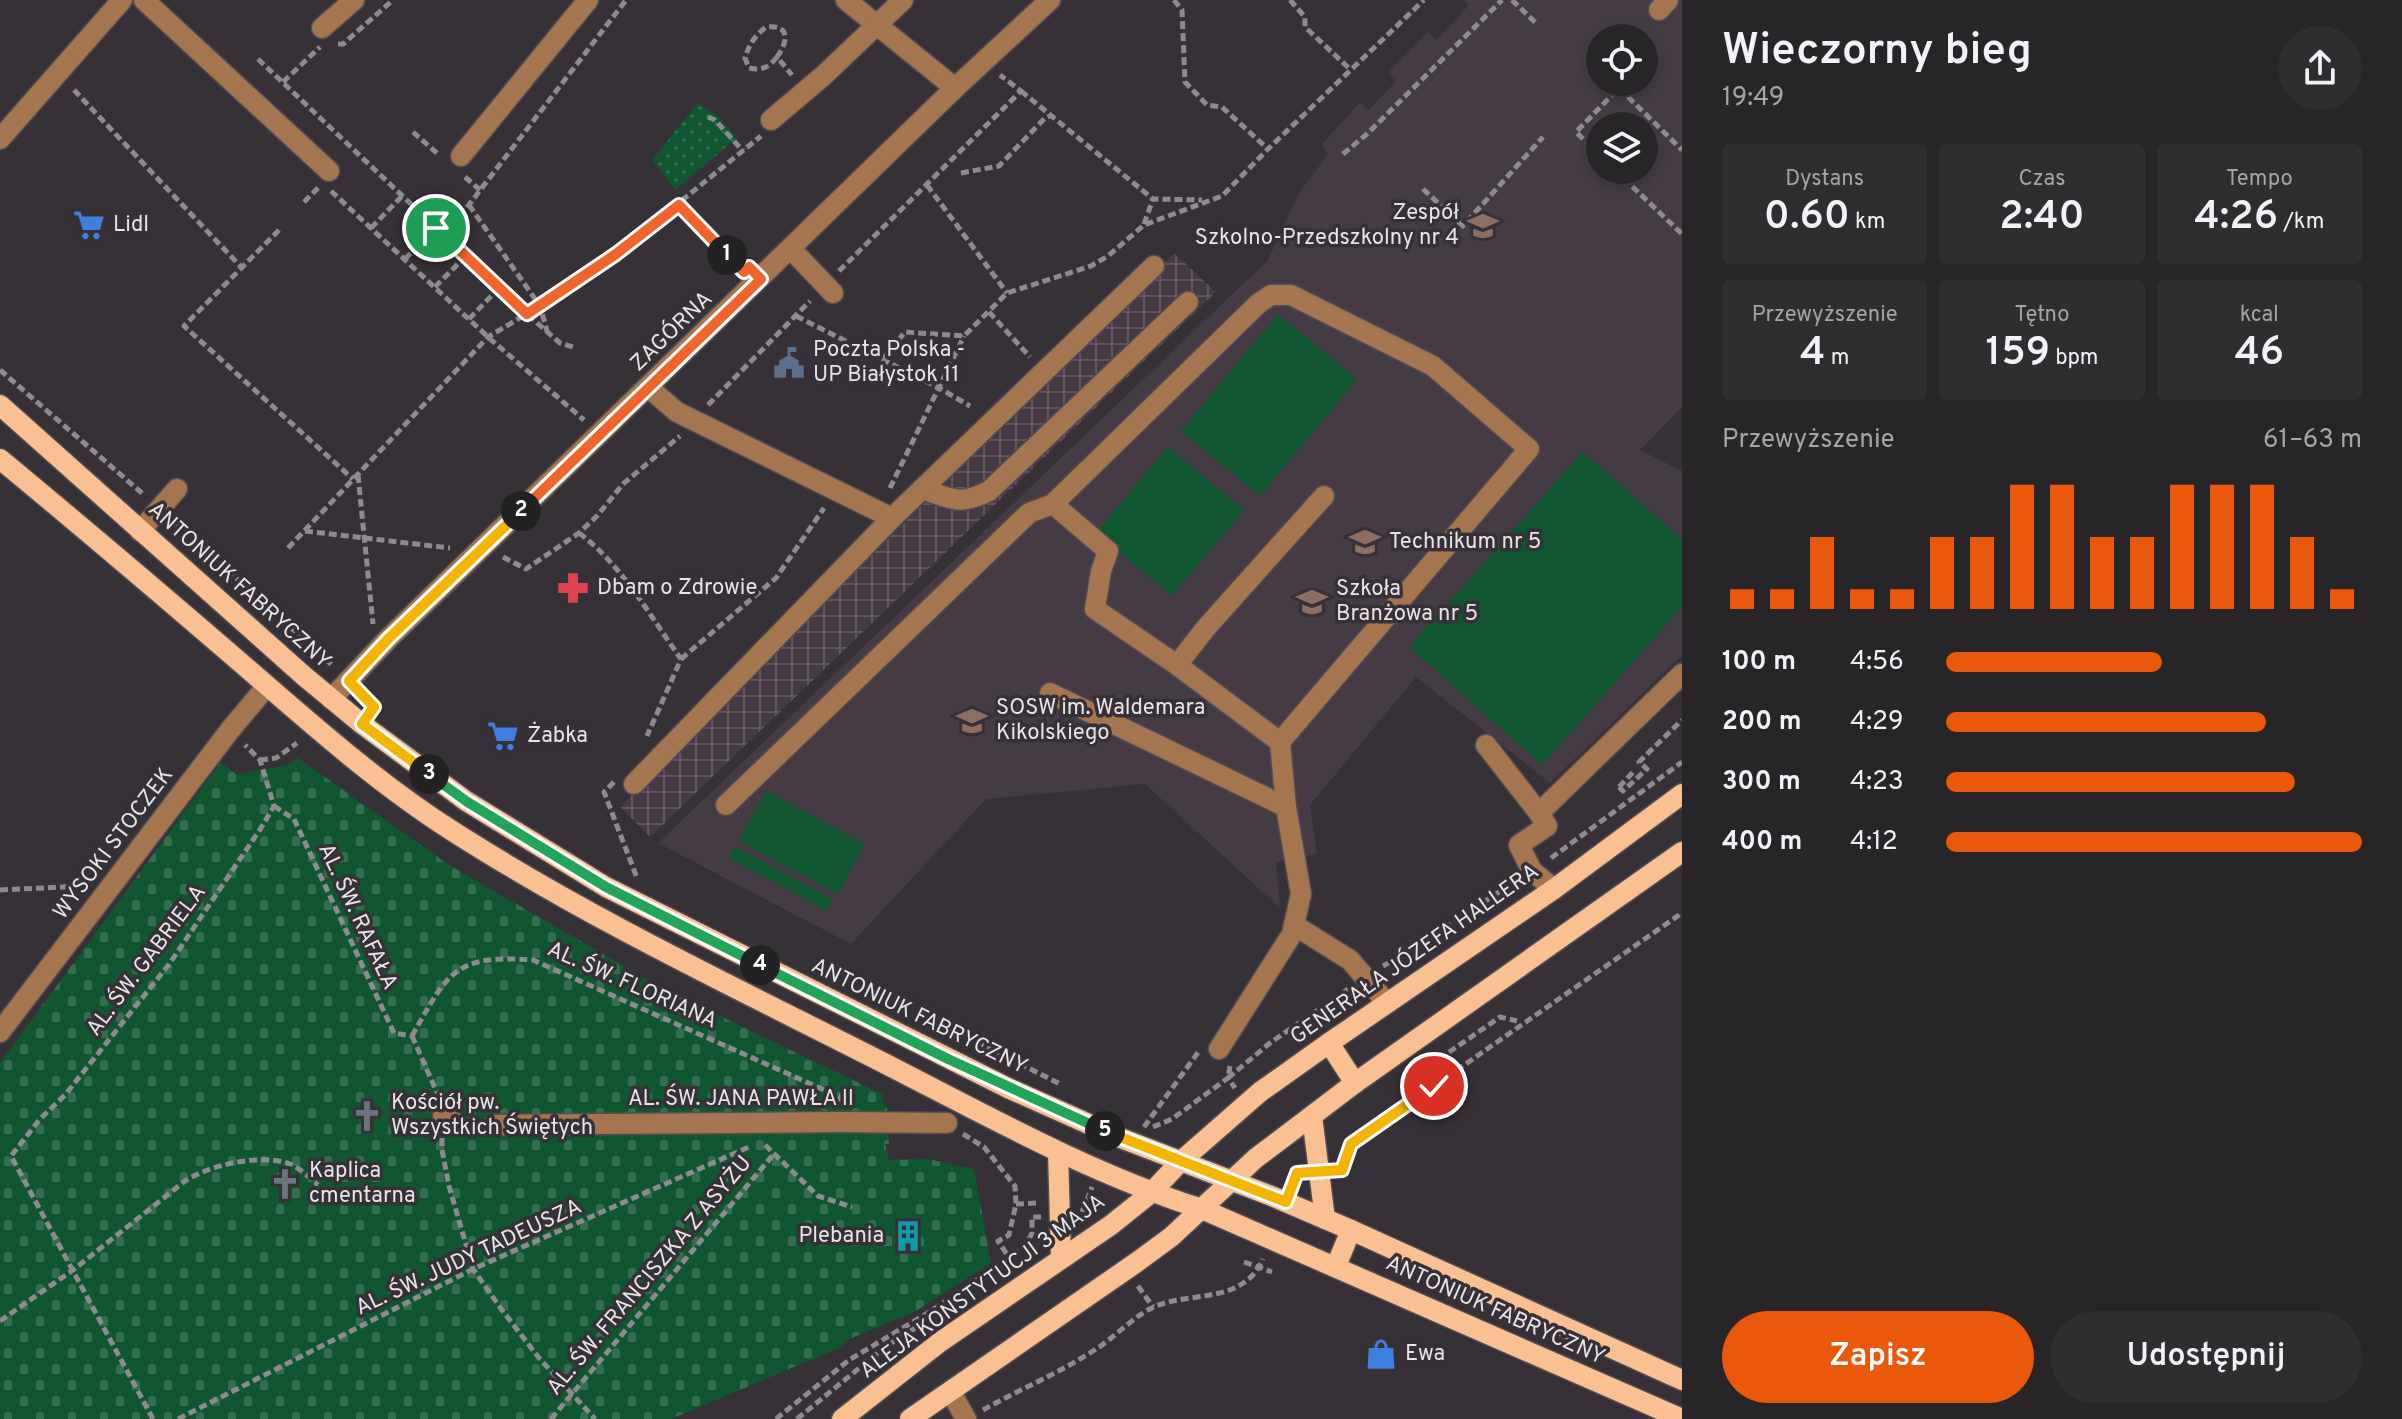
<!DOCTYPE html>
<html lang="pl">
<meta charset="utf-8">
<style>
body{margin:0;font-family:Overpass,sans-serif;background:#302d30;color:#f1f3f6;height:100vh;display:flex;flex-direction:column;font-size:30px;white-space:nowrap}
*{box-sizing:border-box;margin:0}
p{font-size:26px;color:#a5a5a8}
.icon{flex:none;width:44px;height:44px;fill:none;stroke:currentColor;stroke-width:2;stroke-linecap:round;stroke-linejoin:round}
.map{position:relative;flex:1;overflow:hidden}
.drawer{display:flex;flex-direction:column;background:#282528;width:720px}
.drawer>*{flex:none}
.tools{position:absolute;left:1586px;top:24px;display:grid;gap:16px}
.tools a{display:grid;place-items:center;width:72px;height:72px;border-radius:50%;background:#282528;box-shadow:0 4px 12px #0003,0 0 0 2px #444245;font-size:40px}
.pin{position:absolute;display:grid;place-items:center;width:68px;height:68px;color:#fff;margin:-34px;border:4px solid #fff;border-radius:50%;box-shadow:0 2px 8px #0007}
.km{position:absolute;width:40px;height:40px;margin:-20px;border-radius:50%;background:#222;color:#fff;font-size:22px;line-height:40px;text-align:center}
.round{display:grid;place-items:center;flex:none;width:84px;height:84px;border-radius:42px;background:#302d30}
.head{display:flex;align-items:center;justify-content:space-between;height:136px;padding:0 40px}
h1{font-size:44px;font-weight:600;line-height:60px}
.figures{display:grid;grid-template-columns:repeat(3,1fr);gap:12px;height:136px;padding:8px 40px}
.figures div{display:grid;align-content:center;border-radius:8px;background:#302d30;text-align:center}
.figures b{font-size:40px;font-weight:600}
.figures small{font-size:22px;font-weight:400}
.figures p{font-size:22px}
.chart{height:224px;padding:16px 40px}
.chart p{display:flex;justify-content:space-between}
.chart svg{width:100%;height:144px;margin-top:8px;stroke:#ea580c;stroke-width:6}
.action{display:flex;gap:16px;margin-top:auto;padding:16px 40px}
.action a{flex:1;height:92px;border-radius:48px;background:#ea580c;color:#fff;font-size:32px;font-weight:600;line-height:92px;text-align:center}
.action a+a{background:#302d30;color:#f1f3f6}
ul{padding:0 40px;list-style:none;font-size:26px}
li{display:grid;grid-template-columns:128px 96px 1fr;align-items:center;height:60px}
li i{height:20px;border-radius:10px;background:#ea580c}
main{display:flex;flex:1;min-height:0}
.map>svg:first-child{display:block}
.industrial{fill:url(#industrial-grid)}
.built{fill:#453b45;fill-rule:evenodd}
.cemetery{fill:url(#cemetery-stones)}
.park{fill:url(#park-dots)}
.pitch{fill:#105631}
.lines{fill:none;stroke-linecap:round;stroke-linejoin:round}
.minor-casing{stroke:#524d52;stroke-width:23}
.major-casing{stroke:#524d52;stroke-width:23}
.path{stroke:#8f8a8f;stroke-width:5;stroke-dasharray:8 4;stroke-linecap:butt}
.minor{stroke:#a4754e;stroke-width:20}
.major{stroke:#fac091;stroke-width:20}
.split-1-casing{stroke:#fff;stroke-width:16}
.split-2-casing{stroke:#fff;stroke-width:16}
.split-3-casing{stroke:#fff;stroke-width:16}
.split-4-casing{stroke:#fff;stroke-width:16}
.split-5-casing{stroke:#fff;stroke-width:16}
.split-6-casing{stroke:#fff;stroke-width:16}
.split-1{stroke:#f0652b;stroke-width:10}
.split-2{stroke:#f0652b;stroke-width:10}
.split-3{stroke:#f5b400;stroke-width:10}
.split-4{stroke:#22a559;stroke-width:10}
.split-5{stroke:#22a559;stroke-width:10}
.split-6{stroke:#f5b400;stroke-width:10}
.labels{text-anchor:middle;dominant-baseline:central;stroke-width:7;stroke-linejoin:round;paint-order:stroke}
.poi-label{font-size:22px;fill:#e7e3e7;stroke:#363136;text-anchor:start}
.street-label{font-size:22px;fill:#e7e3e7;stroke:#363136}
</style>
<main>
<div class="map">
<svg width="1682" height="1419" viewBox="0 0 1682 1419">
<defs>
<pattern id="industrial-grid" width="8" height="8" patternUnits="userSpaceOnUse" patternTransform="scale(2)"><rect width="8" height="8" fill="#453b45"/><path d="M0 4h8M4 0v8" fill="none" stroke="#605760"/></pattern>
<pattern id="cemetery-stones" width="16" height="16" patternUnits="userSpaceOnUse" patternTransform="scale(2)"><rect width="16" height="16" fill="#105631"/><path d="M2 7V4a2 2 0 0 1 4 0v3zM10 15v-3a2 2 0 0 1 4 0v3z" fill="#336e4f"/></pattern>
<pattern id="park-dots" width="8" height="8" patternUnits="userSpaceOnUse" patternTransform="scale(2)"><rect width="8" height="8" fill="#105631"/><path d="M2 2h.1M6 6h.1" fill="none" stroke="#336e4f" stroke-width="1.8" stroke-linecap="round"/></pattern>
</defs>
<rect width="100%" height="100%" fill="#363136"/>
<polygon class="industrial" points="1174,253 1216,292 650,837 620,807"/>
<path class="built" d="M1464 0H1682V407L1640 450 1682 471V655L1550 783 1416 677 1310 805 1317 854 1276 862 1280 908 1145 784 986 799 851 944 658 843 1268 260 1299 193 1328 154 1321 145 1360 102 1369 110 1396 81 1388 73 1427 32 1437 40 1469 5ZM1600 38H1644V82H1600ZM1600 126H1644V170H1600Z"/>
<polygon class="cemetery" points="298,758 449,865 662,988 884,1095 882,1102 887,1106 889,1144 885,1144 889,1160 928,1159 974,1169 991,1263 916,1311 847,1340 839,1348 671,1419 0,1419 0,1063 221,762 236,774 288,765"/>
<polygon class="park" points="698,103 719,117 737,138 675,190 652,160"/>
<g class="pitch">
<polygon points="1278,314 1357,379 1260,496 1181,431"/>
<polygon points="1168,447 1244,510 1172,596 1096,533"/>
<polygon points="1583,452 1682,539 1682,607 1542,765 1409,647"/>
<polygon points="766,791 865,844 838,894 739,841"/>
<polygon points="735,847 833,899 827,911 729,858"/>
</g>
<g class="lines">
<defs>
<g id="minor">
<polyline points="144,0 329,171"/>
<polyline points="846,0 955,88"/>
<polyline points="1659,10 1668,0"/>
<polyline points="322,28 354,0"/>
<polyline points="771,120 823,76 903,0"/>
<polyline points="0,139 122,0"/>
<polyline points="461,156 588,0"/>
<polyline points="791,249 833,293"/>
<path d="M922 489C952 499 959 506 989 491L1188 302"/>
<polyline points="1053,504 1108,551 1101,571 1095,609 1177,665 1280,742"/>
<polyline points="892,518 1154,266"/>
<polyline points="140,531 177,489"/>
<polyline points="1177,665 1205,629 1324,496"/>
<polyline points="1050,693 1286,807"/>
<polyline points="331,699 389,638 955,88 1050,0"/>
<polyline points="1486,745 1539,813 1547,826 1519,845 1532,871 1554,889"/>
<polyline points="634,784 892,518 677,412 649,388"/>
<polyline points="726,805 1029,513 1053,504 1259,303 1271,295 1291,295 1433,366 1529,449 1280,742 1286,807 1301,894 1292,934 1219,1049"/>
<polyline points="1539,813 1682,674"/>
<polyline points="1294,925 1350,960 1387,1003"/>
<polyline points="0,1032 230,730 267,686"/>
<polyline points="443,1115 454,1122"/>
<polyline points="493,1125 840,1122 947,1123"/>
<polyline points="951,1392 966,1419"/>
</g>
<g id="major">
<polyline points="0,405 304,676 362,724 466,801 606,887 1008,1088 1118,1137 1274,1197 1351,1230 1682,1380"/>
<path d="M0 459C81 526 161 594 241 663 308 721 378 784 454 832 587 917 730 985 870 1056 979 1111 1085 1172 1202 1209L1682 1419"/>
<polyline points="1329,1043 1355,1083"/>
<polyline points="1312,1116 1325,1219"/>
<polyline points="1058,1152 1061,1258"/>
<polyline points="1336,1266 1351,1230"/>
<polyline points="842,1419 940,1342 1111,1225 1151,1193 1180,1162 1260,1092 1329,1043 1554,889 1682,794"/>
<polyline points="910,1419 1137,1262 1171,1237 1256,1158 1276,1143 1355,1083 1682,852"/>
</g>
</defs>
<use href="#minor" class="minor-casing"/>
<use href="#major" class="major-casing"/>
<g class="path">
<polyline points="1174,0 1182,10 1185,82 1207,105 1222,107 1268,149"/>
<polyline points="1290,0 1305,17 1305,27 1351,70"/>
<polyline points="1512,0 1538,25"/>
<polyline points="338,44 343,44 393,0"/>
<path d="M777 57C769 67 762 71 749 68L745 58C749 44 755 36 766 27 791 24 788 42 777 57L792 75"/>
<polyline points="258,59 527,314 560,343 573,347"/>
<polyline points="283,82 320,47"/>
<polyline points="74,90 242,268"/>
<polyline points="1021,91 1153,199 1202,200"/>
<polyline points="708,117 715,120 743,151"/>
<polyline points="413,132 439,155"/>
<polyline points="1343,154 1367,134 1502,0"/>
<polyline points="1600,156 1576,132 1619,88 1682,150"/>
<polyline points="1615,170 1682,234"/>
<polyline points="961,173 999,166 1045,118 1050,116"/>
<polyline points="465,177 480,190"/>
<polyline points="927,185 1007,293"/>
<polyline points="1423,189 1463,226 1543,137"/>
<polyline points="331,191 488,337 584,420"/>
<polyline points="304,202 319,187"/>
<polyline points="469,205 540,306 547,331"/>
<polyline points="679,205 741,269"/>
<polyline points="1144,224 1153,199"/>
<polyline points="371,228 402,196"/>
<polyline points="279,230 184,326 353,479"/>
<polyline points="445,236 626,0"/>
<polyline points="405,259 436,228"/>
<polyline points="839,271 1021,91 1000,75"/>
<polyline points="435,287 466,256"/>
<polyline points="989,312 1030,357"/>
<polyline points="796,316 939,388 970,406"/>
<polyline points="469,319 499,288"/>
<polyline points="883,359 905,332 964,336 1007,293 1091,266 1108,256 1144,225 1222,196 1268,149 1424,0"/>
<polyline points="0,370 143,494"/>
<polyline points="708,405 810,301"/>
<polyline points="358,475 373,624"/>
<polyline points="890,488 964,336"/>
<polyline points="174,522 333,666"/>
<polyline points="305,531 450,548"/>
<path d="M579 533C622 565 650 616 681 659L647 736"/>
<polyline points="288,548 488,337 540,306 616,254 761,136"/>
<polyline points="503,557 526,569 579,533 597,516 623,484 680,436"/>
<polyline points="681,659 776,578 824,508"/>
<polyline points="260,760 276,758 297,743"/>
<polyline points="614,782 604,792 637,878"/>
<polyline points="1619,787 1623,791 1647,769 1639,762 1682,720"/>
<polyline points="1619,787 1635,770"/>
<polyline points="274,806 294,819 394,1033 412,1036"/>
<polyline points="1551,858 1682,762"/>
<polyline points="0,890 84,886"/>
<path d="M1383 966C1429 941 1472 909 1516 881"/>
<polyline points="922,1017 940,1023 1060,1084"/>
<path d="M412 1036C448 972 455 954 533 960L840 1097V1101"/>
<polyline points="412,1036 439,1097"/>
<polyline points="1230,1066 1228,1078 1270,1043 1348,989"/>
<polyline points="1423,1089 1429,1066 1500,1017 1517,1021"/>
<polyline points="1144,1127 1199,1051"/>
<polyline points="1153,1127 1172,1119 1228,1078 1235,1088"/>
<polyline points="963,1134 984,1147 1015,1186 1016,1204 1009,1235 998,1241 1014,1265"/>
<polyline points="442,1138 442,1150 449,1186 473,1269 502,1310 539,1358 595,1419"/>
<polyline points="765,1145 818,1196 852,1207"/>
<polyline points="1342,1170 1351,1144 1682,913"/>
<polyline points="1016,1204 1038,1203"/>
<polyline points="1082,1212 1092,1187"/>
<polyline points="1244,1262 1272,1272"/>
<polyline points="1138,1286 1153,1307"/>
<path d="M0 1321 73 1270 185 1181C210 1165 258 1154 287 1163 299 1167 309 1177 318 1185"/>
<path d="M983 1410C1020 1389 1060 1373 1096 1349 1115 1337 1136 1314 1156 1306 1194 1291 1243 1304 1263 1259"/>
<polyline points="153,1419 11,1156 40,1119 65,1095 170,963 261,828 274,806 260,760 245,745"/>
<polyline points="178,1419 473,1269 751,1146"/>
<polyline points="551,1419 773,1155"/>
<polyline points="776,1419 849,1360 931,1311 1025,1247 1032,1233 1032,1217 1041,1217"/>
<polyline points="797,1419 885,1347 925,1322"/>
</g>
<use href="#minor" class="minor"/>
<use href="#major" class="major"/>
</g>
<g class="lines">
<defs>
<polyline id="split-1" points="436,228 527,314 616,254 679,205 727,255"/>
<polyline id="split-2" points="521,511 761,279 749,267 744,272 727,255"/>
<polyline id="split-3" points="429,774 362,724 374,707 349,681 389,638 521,511"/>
<polyline id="split-4" points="429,774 466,801 606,887 760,965"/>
<polyline id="split-5" points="760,965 948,1059 1105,1131"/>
<polyline id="split-6" points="1105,1131 1286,1202 1297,1173 1342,1170 1351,1144 1434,1086"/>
</defs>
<use href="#split-1" class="split-1-casing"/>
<use href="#split-2" class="split-2-casing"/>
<use href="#split-3" class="split-3-casing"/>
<use href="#split-4" class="split-4-casing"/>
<use href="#split-5" class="split-5-casing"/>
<use href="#split-6" class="split-6-casing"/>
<use href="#split-1" class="split-1"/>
<use href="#split-2" class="split-2"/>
<use href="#split-3" class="split-3"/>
<use href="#split-4" class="split-4"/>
<use href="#split-5" class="split-5"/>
<use href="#split-6" class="split-6"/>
</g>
<defs>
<symbol id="supermarket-bare" viewBox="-9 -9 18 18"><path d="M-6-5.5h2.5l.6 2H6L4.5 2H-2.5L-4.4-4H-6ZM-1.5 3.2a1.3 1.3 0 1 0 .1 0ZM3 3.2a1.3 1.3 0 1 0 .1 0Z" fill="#3f7fe0" stroke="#363136" stroke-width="2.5" paint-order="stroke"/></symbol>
<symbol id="school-bare" viewBox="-9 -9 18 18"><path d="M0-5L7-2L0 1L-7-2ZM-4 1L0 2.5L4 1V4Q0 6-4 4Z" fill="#8d6e63" stroke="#363136" stroke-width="2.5" paint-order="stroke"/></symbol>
<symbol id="civic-bare" viewBox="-9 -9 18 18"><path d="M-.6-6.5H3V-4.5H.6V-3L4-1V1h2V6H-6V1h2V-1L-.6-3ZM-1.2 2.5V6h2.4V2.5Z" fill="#5c6f8a" stroke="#363136" stroke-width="2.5" paint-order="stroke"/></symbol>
<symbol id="pharmacy-bare" viewBox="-9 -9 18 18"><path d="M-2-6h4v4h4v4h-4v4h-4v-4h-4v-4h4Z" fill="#e0444e" stroke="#363136" stroke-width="2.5" paint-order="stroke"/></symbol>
<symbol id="church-bare" viewBox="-9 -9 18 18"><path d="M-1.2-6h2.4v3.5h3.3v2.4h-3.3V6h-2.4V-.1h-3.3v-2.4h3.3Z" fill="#6b7280" stroke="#363136" stroke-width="2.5" paint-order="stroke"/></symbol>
<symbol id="building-bare" viewBox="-9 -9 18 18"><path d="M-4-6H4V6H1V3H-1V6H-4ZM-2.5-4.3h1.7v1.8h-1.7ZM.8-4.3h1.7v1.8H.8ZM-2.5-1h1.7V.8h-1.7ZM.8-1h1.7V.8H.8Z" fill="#0f9aa8" stroke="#363136" stroke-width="2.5" paint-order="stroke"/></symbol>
<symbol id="shop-bare" viewBox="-9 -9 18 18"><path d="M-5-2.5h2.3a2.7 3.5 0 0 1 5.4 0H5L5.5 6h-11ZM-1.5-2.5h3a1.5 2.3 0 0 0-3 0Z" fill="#3f7fe0" stroke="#363136" stroke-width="2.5" paint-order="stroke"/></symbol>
</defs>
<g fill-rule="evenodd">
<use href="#supermarket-bare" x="67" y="203" width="44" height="44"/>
<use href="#school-bare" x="1461" y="204" width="44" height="44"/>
<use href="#civic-bare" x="767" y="341" width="44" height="44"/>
<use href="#school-bare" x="1343" y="520" width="44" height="44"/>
<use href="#pharmacy-bare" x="551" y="566" width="44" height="44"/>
<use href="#school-bare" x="1290" y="580" width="44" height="44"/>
<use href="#school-bare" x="950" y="699" width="44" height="44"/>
<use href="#supermarket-bare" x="481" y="714" width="44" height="44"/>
<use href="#church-bare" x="345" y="1094" width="44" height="44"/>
<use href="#church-bare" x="263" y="1162" width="44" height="44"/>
<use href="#building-bare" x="886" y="1214" width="44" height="44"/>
<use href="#shop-bare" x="1359" y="1332" width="44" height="44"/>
</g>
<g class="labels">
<g class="poi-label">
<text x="1459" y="213" text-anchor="end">Zespół<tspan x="1459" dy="25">Szkolno-Przedszkolny nr 4</tspan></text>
<text x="113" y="225">Lidl</text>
<text x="813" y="350">Poczta Polska -<tspan x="813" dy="25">UP Białystok 11</tspan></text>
<text x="1389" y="542">Technikum nr 5</text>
<text x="597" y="588">Dbam o Zdrowie</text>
<text x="1336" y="589">Szkoła<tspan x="1336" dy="25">Branżowa nr 5</tspan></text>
<text x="996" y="708">SOSW im. Waldemara<tspan x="996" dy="25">Kikolskiego</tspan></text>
<text x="527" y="736">Żabka</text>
<text x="391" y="1103">Kościół pw.<tspan x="391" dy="25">Wszystkich Świętych</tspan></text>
<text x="309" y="1171">Kaplica<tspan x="309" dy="25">cmentarna</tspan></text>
<text x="884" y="1236" text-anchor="end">Plebania</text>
<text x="1405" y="1354">Ewa</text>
</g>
<g class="street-label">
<text transform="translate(672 332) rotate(-44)">ZAGÓRNA</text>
<text transform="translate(239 586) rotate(42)">ANTONIUK FABRYCZNY</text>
<text transform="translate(114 844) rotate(-53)">WYSOKI STOCZEK</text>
<text transform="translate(357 917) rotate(65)">AL. ŚW. RAFAŁA</text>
<text transform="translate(1415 955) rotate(-35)">GENERAŁA JÓZEFA HALLERA</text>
<text transform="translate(147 961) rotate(-53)">AL. ŚW. GABRIELA</text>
<text transform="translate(632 986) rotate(24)">AL. ŚW. FLORIANA</text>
<text transform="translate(919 1017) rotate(26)">ANTONIUK FABRYCZNY</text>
<text x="741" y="1099">AL. ŚW. JANA PAWŁA II</text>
<text transform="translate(469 1258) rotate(-25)">AL. ŚW. JUDY TADEUSZA</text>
<text transform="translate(650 1276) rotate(-50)">AL. ŚW. FRANCISZKA Z ASYŻU</text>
<text transform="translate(983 1287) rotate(-36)">ALEJA KONSTYTUCJI 3 MAJA</text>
<text transform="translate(1495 1311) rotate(24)">ANTONIUK FABRYCZNY</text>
</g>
</g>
</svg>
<div class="tools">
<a><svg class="icon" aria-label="locate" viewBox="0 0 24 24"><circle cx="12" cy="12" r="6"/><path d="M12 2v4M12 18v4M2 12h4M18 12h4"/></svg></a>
<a><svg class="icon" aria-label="layers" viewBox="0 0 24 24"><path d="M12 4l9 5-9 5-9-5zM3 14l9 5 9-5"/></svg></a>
</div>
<div class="pin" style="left:436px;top:228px;background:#1e9e55"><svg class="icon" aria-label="arrive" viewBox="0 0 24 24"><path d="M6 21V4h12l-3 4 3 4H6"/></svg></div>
<div class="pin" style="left:1434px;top:1086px;background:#d93025"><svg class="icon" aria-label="check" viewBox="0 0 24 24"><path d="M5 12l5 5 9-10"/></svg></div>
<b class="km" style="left:727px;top:255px">1</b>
<b class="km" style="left:521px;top:511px">2</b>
<b class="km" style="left:429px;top:774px">3</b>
<b class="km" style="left:760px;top:965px">4</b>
<b class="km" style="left:1105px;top:1131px">5</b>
</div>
<section class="drawer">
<div class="head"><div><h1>Wieczorny bieg</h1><p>19:49</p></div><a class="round"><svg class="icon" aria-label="share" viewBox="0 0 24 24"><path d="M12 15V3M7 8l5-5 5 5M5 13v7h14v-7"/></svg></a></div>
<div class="figures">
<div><p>Dystans</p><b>0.60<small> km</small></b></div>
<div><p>Czas</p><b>2:40</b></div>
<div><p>Tempo</p><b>4:26<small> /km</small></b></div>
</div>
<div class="figures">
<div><p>Przewyższenie</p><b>4<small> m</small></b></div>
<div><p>Tętno</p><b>159<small> bpm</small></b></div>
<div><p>kcal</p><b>46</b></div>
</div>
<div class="chart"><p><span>Przewyższenie</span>61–63 m</p>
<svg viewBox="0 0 160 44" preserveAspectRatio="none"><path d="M5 44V38M15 44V38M25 44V22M35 44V38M45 44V38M55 44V22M65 44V22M75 44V6M85 44V6M95 44V22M105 44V22M115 44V6M125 44V6M135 44V6M145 44V22M155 44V38"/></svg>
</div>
<ul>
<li><b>100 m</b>4:56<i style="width:52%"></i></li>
<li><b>200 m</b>4:29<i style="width:77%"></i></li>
<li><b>300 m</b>4:23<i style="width:84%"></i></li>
<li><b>400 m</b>4:12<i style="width:100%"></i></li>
</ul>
<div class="action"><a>Zapisz</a><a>Udostępnij</a></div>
</section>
</main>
